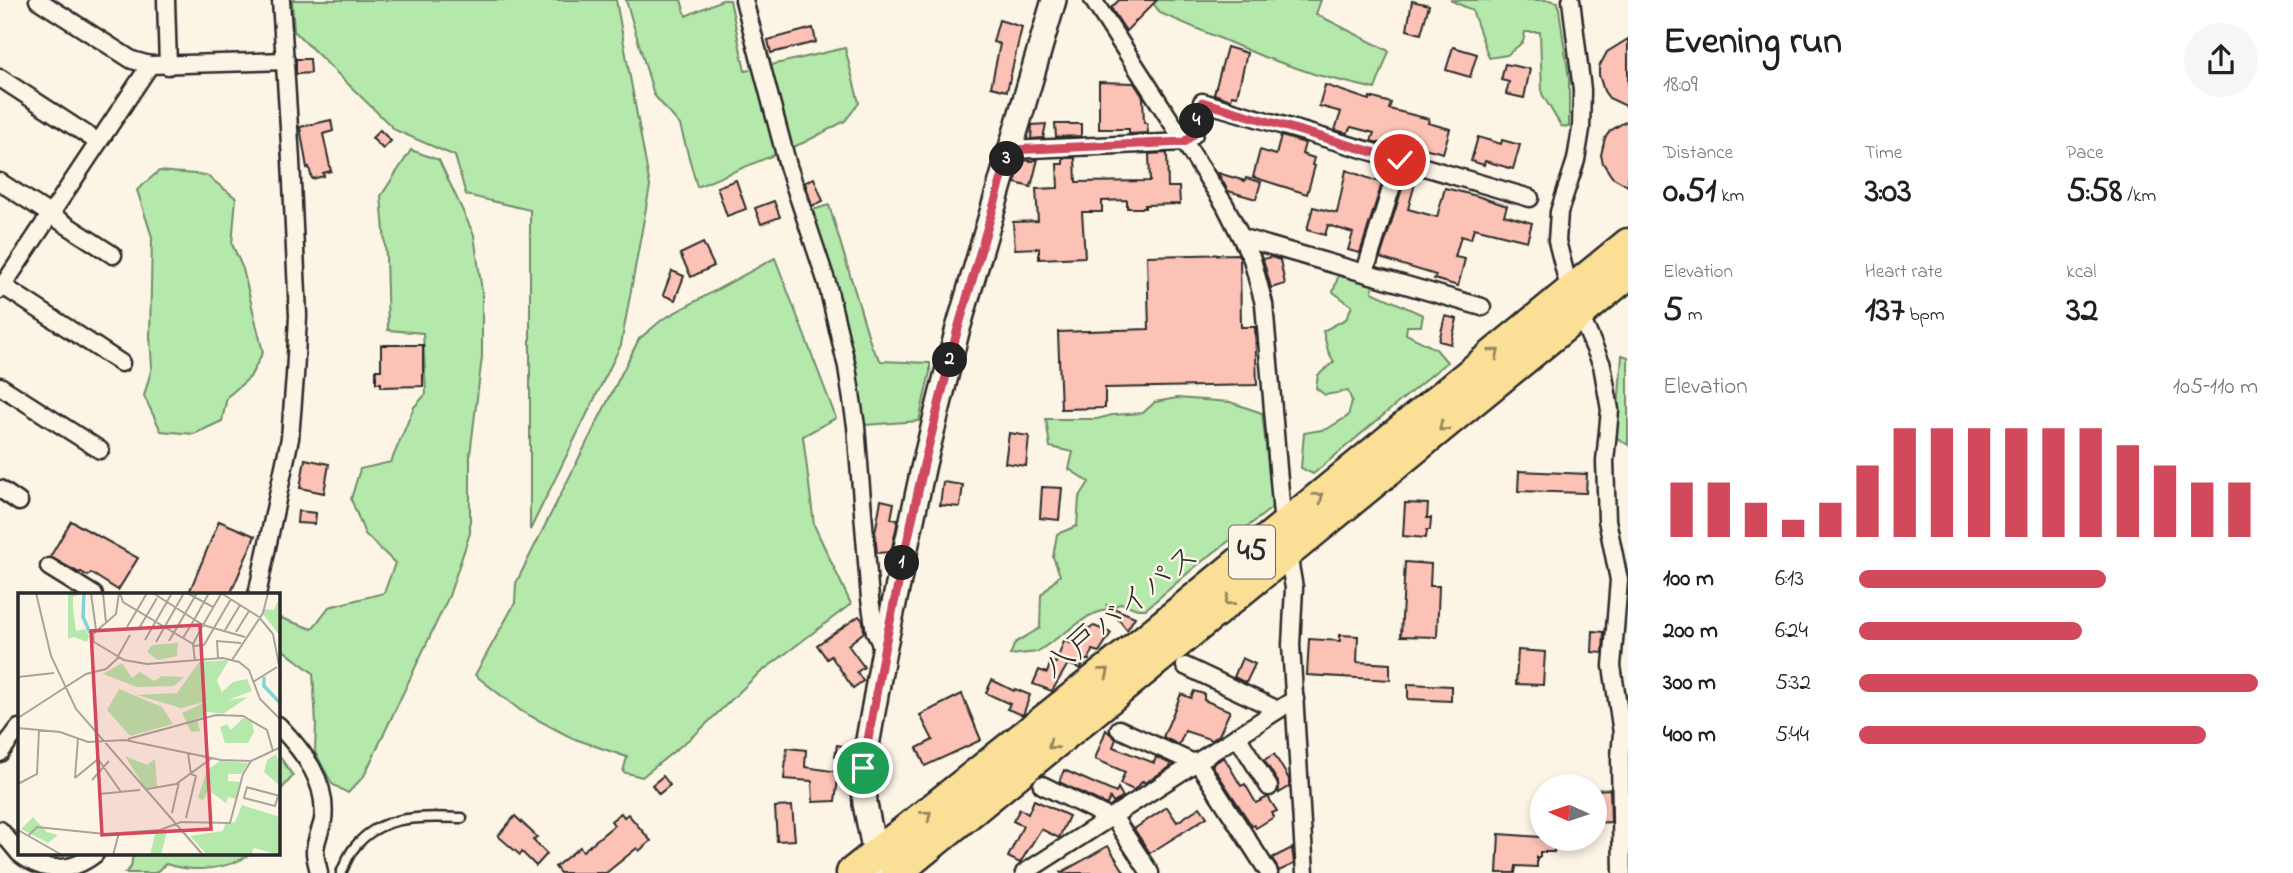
<!DOCTYPE html>
<meta charset="utf-8">
<style>
body{margin:0;font-family:"Indie Flower","Klee One",sans-serif;background:#f6f6f6;color:#202124;height:100vh;display:flex;flex-direction:column;font-size:26px;white-space:nowrap}
*{box-sizing:border-box;margin:0}
p{font-size:23px;color:#757577}
.icon{flex:none;width:38px;height:38px;fill:none;stroke:currentColor;stroke-width:2;stroke-linecap:round;stroke-linejoin:round}
.map{position:relative;flex:1;overflow:hidden}
.panel{display:flex;flex-direction:column;background:#fff;width:665px}
.panel>*{flex:none}
.needle{width:46px;rotate:273deg}
.buttons{position:absolute;left:1530px;top:774px;display:grid;gap:14px}
.buttons a{display:grid;place-items:center;width:77px;height:77px;border-radius:50%;background:#fff;box-shadow:0 4px 10px #0003;font-size:35px}
.pin{position:absolute;display:grid;place-items:center;width:60px;height:60px;color:#fff;margin:-30px;border:4px solid #fff;border-radius:50%;box-shadow:0 2px 7px #0007}
.km{position:absolute;width:35px;height:35px;margin:-18px;border-radius:50%;background:#222;color:#fff;font-size:19px;line-height:35px;text-align:center}
.round{display:grid;place-items:center;flex:none;width:74px;height:74px;border-radius:37px;background:#f6f6f6}
.overview{display:flex;align-items:center;justify-content:space-between;height:119px;padding:0 35px}
h1{font-size:38px;font-weight:700;line-height:52px}
.stats{display:grid;grid-template-columns:repeat(3,1fr);gap:10px;height:119px;padding:7px 35px}
.stats div{display:grid;align-content:center}
.stats b{font-size:35px;font-weight:700}
.stats small{font-size:19px;font-weight:400}
.stats p{font-size:19px}
.chart{height:196px;padding:14px 35px}
.chart p{display:flex;justify-content:space-between}
.chart svg{width:100%;height:126px;margin-top:7px;stroke:#d1495b;stroke-width:6}
ul{padding:0 35px;list-style:none;font-size:23px}
li{display:grid;grid-template-columns:112px 84px 1fr;align-items:center;height:52px}
li i{height:18px;border-radius:9px;background:#d1495b}
main{display:flex;flex:1;min-height:0}
.map>svg:first-child{display:block}
.green{fill:#b4e9ab;stroke:#708a6b;stroke-width:2}
.building{fill:#fcc2b5;stroke:#2b2b2b;stroke-width:2}
.lines{fill:none;stroke-linecap:round;stroke-linejoin:round}
.lane-casing{stroke:#2b2b2b;stroke-width:13}
.street-casing{stroke:#2b2b2b;stroke-width:21}
.secondary-casing{stroke:#2b2b2b;stroke-width:28}
.highway-casing{stroke:#2b2b2b;stroke-width:35}
.lane{stroke:#fcf5e5;stroke-width:8}
.street{stroke:#fcf5e5;stroke-width:16}
.secondary{stroke:#fcf5e5;stroke-width:23}
.highway{stroke:#fbdf96;stroke-width:30}
.oneway{stroke:#938560}
.route-casing{stroke:#fff;stroke-width:14}
.route{stroke:#d1495b;stroke-width:9}
.labels{text-anchor:middle;dominant-baseline:central;stroke-width:5;stroke-linejoin:round;paint-order:stroke}
.shield{fill:#fcf5e5;stroke:#6a6863;stroke-width:2}
.shield-label{font-size:30px;font-weight:bold;fill:#2b2b2b}
.street-label{font-size:32px;fill:#2b2b2b;stroke:#fcf5e5}
.inset-river{fill:none;stroke:#81d3d8;stroke-width:3.5}
.inset-road{fill:none;stroke:#a8a49b;stroke-width:2}
.view{fill:#d1495b;fill-opacity:0.15;stroke:#d1495b;stroke-width:3.5}
.inset-edge{fill:none;stroke:#2b2b2b;stroke-width:3.5}
</style>
<main>
<div class="map">
<svg width="1628" height="873" viewBox="0 0 1628 873">
<rect width="100%" height="100%" fill="#fcf5e5"/>
<filter id="ink" filterUnits="userSpaceOnUse"><feTurbulence type="fractalNoise" baseFrequency=".0143" numOctaves="2"/><feDisplacementMap in="SourceGraphic" scale="14" xChannelSelector="R" yChannelSelector="G"/><feConvolveMatrix kernelMatrix="1 2 1 2 8 2 1 2 1" color-interpolation-filters="sRGB"/></filter>
<g filter="url(#ink)">
<g class="green">
<polygon points="292,0 616,0 650,186 621,345 530,530 530,210 466,195 455,156 395,130 294,31"/>
<polygon points="626,0 681,0 686,16 722,0 730,0 745,71 845,48 859,103 845,121 805,142 697,187 680,125 654,95"/>
<polygon points="1151,0 1321,0 1316,14 1389,51 1375,89 1317,75 1264,57 1160,13"/>
<polygon points="1450,0 1549,0 1558,2 1569,79 1569,127 1561,126 1542,94 1540,32 1525,32 1523,42 1507,55 1489,58 1472,10"/>
<polygon points="411,150 439,160 474,235 482,291 482,357 470,455 470,533 449,596 364,776 348,793 332,784 315,752 316,724 313,673 278,646 278,617 312,629 329,607 384,593 395,563 365,534 351,499 360,469 391,462 414,407 426,394 423,333 388,330 386,256 381,196"/>
<polygon points="159,171 206,175 236,198 232,244 243,269 263,352 250,377 227,397 222,421 194,434 161,431 144,396 152,367 150,336 152,237 137,190"/>
<polygon points="829,205 872,348 881,361 930,363 930,372 919,421 865,425 862,421 809,211"/>
<polygon points="775,258 836,418 803,436 814,525 851,604 756,676 698,732 642,777 623,772 627,757 572,738 521,711 475,675 515,603 516,583 639,339 663,319"/>
<polygon points="1339,274 1373,283 1372,292 1423,315 1421,326 1407,326 1406,334 1436,349 1447,362 1313,474 1301,468 1304,433 1327,429 1348,416 1352,401 1348,391 1325,395 1316,388 1318,375 1334,362 1328,351 1323,331 1346,319 1352,306 1333,292"/>
<polygon points="1622,355 1628,357 1628,445 1616,437"/>
<polygon points="1177,398 1230,402 1262,413 1273,507 1195,567 1146,609 1137,609 1122,603 1089,616 1037,652 1010,655 1015,643 1040,628 1041,595 1060,575 1053,557 1057,534 1077,526 1079,498 1089,482 1069,469 1073,452 1050,447 1046,419 1097,419 1112,415 1143,413 1155,402"/>
<polygon points="278,754 293,776 278,793"/>
<path d="M133 854H251C227 870 192 873 166 864L155 873H125L131 867Z"/>
</g>
<g class="building">
<polygon points="1119,0 1157,0 1126,31 1111,8"/>
<polygon points="1412,1 1429,5 1421,34 1407,30"/>
<polygon points="999,20 1022,27 1007,91 991,87 1000,44 993,42"/>
<polygon points="813,28 816,42 771,53 768,40"/>
<polygon points="1628,39 1628,107 1609,98 1604,91 1599,75 1599,67 1607,52"/>
<polygon points="1227,47 1247,53 1237,96 1232,95 1231,100 1214,94"/>
<polygon points="1453,47 1477,54 1470,77 1446,70"/>
<polygon points="296,59 310,59 311,73 296,74"/>
<polygon points="1505,64 1530,69 1524,98 1506,94 1509,82 1501,80"/>
<polygon points="1099,82 1134,83 1143,97 1144,123 1147,123 1148,133 1129,134 1129,129 1099,129"/>
<polygon points="1325,85 1369,100 1370,97 1391,103 1389,109 1429,119 1428,123 1450,129 1443,153 1390,139 1388,145 1371,141 1374,133 1351,127 1347,133 1335,130 1341,112 1319,106"/>
<polygon points="331,120 333,131 323,134 331,171 323,173 324,176 312,179 309,167 307,168 300,127"/>
<polygon points="1628,120 1628,186 1612,177 1603,163 1601,155 1605,138 1610,131"/>
<polygon points="1046,124 1043,138 1031,139 1032,125"/>
<polygon points="1055,124 1081,124 1081,136 1056,137"/>
<polygon points="380,130 391,141 383,149 372,138"/>
<polygon points="1281,136 1305,143 1302,154 1314,158 1312,165 1315,166 1307,194 1253,177 1260,150 1276,155"/>
<polygon points="1478,137 1501,144 1502,140 1520,145 1513,169 1485,161 1484,165 1471,161"/>
<polygon points="1167,153 1168,187 1179,187 1180,204 1145,205 1145,208 1127,208 1127,200 1102,201 1102,212 1082,212 1085,257 1039,259 1039,248 1015,249 1013,222 1038,221 1036,189 1058,188 1057,164 1063,164 1063,158 1075,158 1076,182 1150,181 1149,154"/>
<polygon points="1038,159 1031,187 1015,183 1022,160 1032,161"/>
<polygon points="1346,170 1382,183 1360,253 1348,250 1353,233 1328,225 1325,235 1307,230 1313,207 1337,213"/>
<polygon points="1218,173 1245,181 1246,178 1261,182 1256,199 1228,191"/>
<polygon points="1407,173 1417,176 1408,209 1437,217 1445,188 1477,196 1507,206 1504,215 1532,223 1527,241 1474,228 1471,239 1461,236 1455,257 1465,259 1458,286 1434,279 1436,275 1380,258"/>
<polygon points="814,178 823,201 812,206 805,182"/>
<polygon points="736,180 746,209 727,216 717,187"/>
<polygon points="774,201 780,217 761,224 755,208"/>
<polygon points="703,243 714,266 691,277 680,254"/>
<polygon points="1238,254 1240,258 1241,327 1255,327 1257,385 1105,388 1105,408 1061,409 1058,332 1149,329 1147,256"/>
<polygon points="1271,257 1280,260 1285,284 1271,288 1263,259"/>
<polygon points="672,271 684,276 675,300 663,295"/>
<polygon points="1445,316 1457,319 1451,344 1439,341"/>
<polygon points="381,345 423,345 423,386 381,387 381,383 376,383 376,370 381,370"/>
<polygon points="1009,433 1029,436 1026,466 1005,463"/>
<polygon points="305,459 329,464 324,493 300,488"/>
<polygon points="1519,471 1587,474 1586,493 1518,491"/>
<polygon points="943,482 963,485 960,507 940,505"/>
<polygon points="1042,487 1062,488 1059,520 1040,518"/>
<polygon points="881,500 894,503 891,519 898,520 891,552 877,553 875,533"/>
<polygon points="1405,503 1428,504 1427,518 1431,518 1430,530 1427,530 1426,538 1403,536"/>
<polygon points="298,511 316,513 315,524 297,523"/>
<polygon points="71,521 138,558 118,590 91,573 88,576 81,572 79,573 50,557"/>
<polygon points="219,521 255,536 230,595 188,595"/>
<polygon points="1405,562 1431,564 1430,586 1439,586 1437,637 1401,636"/>
<polygon points="1108,606 1135,617 1127,630"/>
<polygon points="859,616 863,621 864,632 848,645 864,667 857,672 863,681 853,688 831,656 827,659 817,645"/>
<polygon points="1094,626 1111,633 1099,652 1092,650 1089,660 1084,660 1081,669 1068,664 1052,691 1033,684 1039,670 1047,673 1051,661 1056,663 1064,641 1073,644 1078,632"/>
<polygon points="1593,631 1604,632 1603,653 1592,652"/>
<polygon points="1340,635 1358,636 1357,662 1390,664 1390,680 1307,675 1309,639 1340,641"/>
<polygon points="1518,650 1545,652 1543,685 1516,684"/>
<polygon points="1242,658 1255,664 1246,683 1234,677"/>
<polygon points="992,680 1014,691 1015,689 1030,695 1023,715 1007,709 1010,704 986,693"/>
<polygon points="1408,684 1451,686 1451,701 1408,699"/>
<polygon points="1194,691 1204,694 1204,700 1230,711 1219,735 1212,740 1185,731 1179,745 1163,737 1181,694 1191,698"/>
<polygon points="962,694 981,740 925,766 917,748 933,740 920,715"/>
<polygon points="1106,730 1116,739 1113,747 1154,763 1156,757 1171,764 1170,767 1145,783 1143,781 1134,790 1120,784 1125,772 1095,759"/>
<polygon points="837,745 852,748 849,759 835,757"/>
<polygon points="787,748 806,750 805,767 839,772 835,801 813,802 812,781 784,779"/>
<polygon points="1274,754 1289,779 1289,787 1279,793 1278,782 1264,760"/>
<polygon points="1224,757 1241,786 1245,784 1256,803 1268,797 1277,811 1272,813 1274,817 1256,828 1254,825 1252,826 1212,765"/>
<polygon points="1064,770 1116,793 1118,788 1123,797 1113,803 1110,798 1107,805 1059,782"/>
<polygon points="663,776 670,785 659,794 652,785"/>
<polygon points="1610,789 1611,822 1594,823 1594,790"/>
<polygon points="1034,800 1069,816 1059,838 1041,829 1020,863 1008,857 1023,826 1013,821 1020,809 1028,814"/>
<polygon points="792,806 795,840 777,841 775,807"/>
<polygon points="1167,807 1177,822 1200,807 1207,817 1150,853 1134,829"/>
<polygon points="621,813 624,817 628,814 651,841 639,851 637,848 606,873 560,873 555,867 580,847 583,851 612,827 614,825 611,821"/>
<polygon points="515,816 537,837 533,840 547,854 536,866 522,852 520,855 498,836"/>
<polygon points="1499,834 1555,838 1554,852 1540,852 1540,857 1537,857 1537,867 1516,866 1515,873 1497,873"/>
<polygon points="1108,846 1125,873 1060,873 1082,861"/>
<polygon points="1292,848 1294,864 1279,871 1272,858"/>
</g>
<g class="lines">
<defs>
<path id="lane" d="M341 873C345 865 348 855 354 848 381 813 423 817 462 818"/>
<g id="street">
<polyline points="38,0 132,60 150,65 286,61"/>
<polyline points="166,0 168,66"/>
<polyline points="744,0 788,166 827,283 847,367 856,426 870,599 875,632 884,650"/>
<polyline points="1093,0 1225,205 1252,259 1264,304 1283,527"/>
<polyline points="1571,0 1582,90 1581,129 1576,160 1559,212 1557,241 1570,292 1602,365 1610,410 1605,461 1607,520 1619,580 1612,666 1622,733 1620,757 1622,873"/>
<polyline points="0,78 98,142"/>
<polyline points="1010,150 1184,142 1194,134 1202,102 1530,198"/>
<polyline points="0,182 113,255"/>
<polyline points="1243,238 1482,307"/>
<polyline points="1365,272 1400,160"/>
<polyline points="0,284 121,363"/>
<polyline points="0,290 150,65"/>
<polyline points="0,386 100,450"/>
<polyline points="0,489 19,502"/>
<polyline points="1288,553 1294,588 1291,645 1305,873"/>
<polyline points="49,567 94,595"/>
<polyline points="257,595 290,438 295,376 298,316 291,160 281,0"/>
<polyline points="1185,666 1278,710"/>
<path d="M278 725C303 751 328 782 323 820 321 830 315 841 315 852 315 858 318 866 319 873"/>
<polyline points="1119,729 1194,763"/>
<polyline points="1237,736 1269,787"/>
<polyline points="0,753 19,728"/>
<polyline points="1197,761 1269,873"/>
<polyline points="1042,785 1116,821 1150,873"/>
<polyline points="0,830 19,853"/>
<path d="M20 854C44 873 71 873 95 854"/>
<polyline points="1024,873 1295,699"/>
</g>
<polyline id="secondary" points="879,873 865,804 863,768 884,650 924,464 957,332 1054,0"/>
<g id="highway">
<polyline points="852,873 1140,644 1628,244"/>
<polyline points="896,873 1628,274"/>
</g>
</defs>
<use href="#lane" class="lane-casing"/>
<use href="#street" class="street-casing"/>
<use href="#secondary" class="secondary-casing"/>
<use href="#highway" class="highway-casing"/>
<use href="#lane" class="lane"/>
<use href="#street" class="street"/>
<use href="#secondary" class="secondary"/>
<use href="#highway" class="highway"/>
</g>
<defs><path id="oneway-chevron" d="M-2-3.5L2.5 0L-2 3.5" fill="none" stroke-width="1.6" stroke-linecap="round" stroke-linejoin="round" transform="scale(1.75)"/></defs>
<g class="oneway">
<use href="#oneway-chevron" transform="translate(1495 353) rotate(-39)"/>
<use href="#oneway-chevron" transform="translate(1443 427) rotate(141)"/>
<use href="#oneway-chevron" transform="translate(1319 497) rotate(-39)"/>
<use href="#oneway-chevron" transform="translate(1229 601) rotate(141)"/>
<use href="#oneway-chevron" transform="translate(1105 672) rotate(-39)"/>
<use href="#oneway-chevron" transform="translate(1052 745) rotate(141)"/>
<use href="#oneway-chevron" transform="translate(927 815) rotate(-39)"/>
</g>
</g>
<g class="lines" filter="url(#ink)">
<defs>
<polyline id="route" points="863,768 884,650 924,464 957,332 1010,150 1184,142 1194,134 1202,102 1400,160"/>
</defs>
<use href="#route" class="route-casing"/>
<use href="#route" class="route"/>
</g>
<g class="labels">
<rect class="shield" x="1229" y="525.5" width="46" height="53" rx="5"/>
<g class="shield-label">
<text x="1252" y="552">45</text>
</g>
<g class="street-label">
<text transform="translate(1122 613) rotate(-39)">八戸バイパス</text>
</g>
</g>
<g transform="translate(18 593)">
<rect width="262" height="262" fill="#fcf5e5"/>
<path d="M50 0H65L55 4V14L58 38 67 36 71 43 69 49 56 44 50 46ZM262 3 260 20 262 43 245 21 247 16 256 17ZM160 50 159 63 140 67 129 59 134 52ZM211 67 199 87 204 99 215 89 229 86 234 98 210 107 230 104 205 121 185 118 188 123 179 126 182 138 173 139 164 120 190 108 163 115 119 102 159 100 181 69ZM104 70 114 85 122 79 136 88 144 83 166 84 156 93 119 94 85 81ZM101 96 144 114 155 131 112 143 89 117ZM225 125 234 129 236 139 230 150H207L202 134 209 131 213 137ZM258 161 262 172V193L246 179 249 167ZM107 163 129 172 137 166 139 193 127 195ZM202 168 230 170 223 181H210V188L222 189 218 206 210 204 208 210 190 197 185 207 180 205 189 177ZM224 212 262 224V262L236 255 233 262H189L172 243 205 238 207 231 217 229ZM15 224 29 239 40 242 30 250 3 236ZM138 237 149 238 143 262H132Z" fill="#b4e9ab"/>
<path class="inset-river" d="M66 0 65 24 72 40M246 84V93L263 111"/>
<path class="inset-road" d="M18 0 33 63 58 116 185 262M73 0 78 37M85 0 88 30M101 0 98 21 75 41 76 49 106 67 129 71 205 65 221 69 231 77 242 106 263 127M102 0 105 9 175 51M135 0 185 32 227 44M169 0 195 14M203 0 241 24 255 41 263 83M176 27 191 0M185 32 203 1M109 34 129 0M120 37 139 5M206 39 222 12M218 39 231 18M165 45 176 27M127 47 154 0M151 48 179 0M138 49 166 0M175 53 186 52 213 6M100 63 112 42M200 65 199 48 223 50M214 67 245 20 250 0M177 68 175 51 185 32M0 84 36 80M235 89 259 74M0 125 68 81 88 76 101 64M0 135 42 139 70 149 107 147 203 167 233 168 263 154M110 146 198 122 225 123 249 137 255 158M57 185 80 166 103 199M57 185 60 145M74 187 91 168M0 191 19 181 21 137M228 194 262 203M229 194 226 205 257 213 260 203M129 196 158 191 194 165M81 201 122 197M154 220 161 189M168 225 178 183 173 181 170 160M0 237 44 262M11 242 19 234 87 241 142 237 163 229 212 230 225 181 233 168M95 262 101 240"/>
<path class="view" d="M182 32 193 236 84 242 73 38Z"/>
<rect width="262" height="262" class="inset-edge"/>
</g>
</svg>
<div class="buttons">
<a><svg class="needle" viewBox="-14 -14 28 28"><path d="M0-13l5 13h-10z" fill="#e53935"/><path d="M0 13l5-13h-10z" fill="#757577"/></svg></a>
</div>
<div class="pin" style="left:863px;top:768px;background:#1e9e55"><svg class="icon" aria-label="arrive" viewBox="0 0 24 24"><path d="M6 21V4h12l-3 4 3 4H6"/></svg></div>
<div class="pin" style="left:1400px;top:160px;background:#d93025"><svg class="icon" aria-label="check" viewBox="0 0 24 24"><path d="M5 12l5 5 9-10"/></svg></div>
<b class="km" style="left:902px;top:563px">1</b>
<b class="km" style="left:950px;top:360px">2</b>
<b class="km" style="left:1007px;top:159px">3</b>
<b class="km" style="left:1197px;top:121px">4</b>
</div>
<section class="panel">
<div class="overview"><div><h1>Evening run</h1><p>18:09</p></div><a class="round"><svg class="icon" aria-label="share" viewBox="0 0 24 24"><path d="M12 15V3M7 8l5-5 5 5M5 13v7h14v-7"/></svg></a></div>
<div class="stats">
<div><p>Distance</p><b>0.51<small> km</small></b></div>
<div><p>Time</p><b>3:03</b></div>
<div><p>Pace</p><b>5:58<small> /km</small></b></div>
</div>
<div class="stats">
<div><p>Elevation</p><b>5<small> m</small></b></div>
<div><p>Heart rate</p><b>137<small> bpm</small></b></div>
<div><p>kcal</p><b>32</b></div>
</div>
<div class="chart"><p><span>Elevation</span>105–110 m</p>
<svg viewBox="0 0 160 44" preserveAspectRatio="none"><path d="M5 44V25M15 44V25M25 44V32M35 44V38M45 44V32M55 44V19M65 44V6M75 44V6M85 44V6M95 44V6M105 44V6M115 44V6M125 44V12M135 44V19M145 44V25M155 44V25"/></svg>
</div>
<ul>
<li><b>100 m</b>6:13<i style="width:62%"></i></li>
<li><b>200 m</b>6:24<i style="width:56%"></i></li>
<li><b>300 m</b>5:32<i style="width:100%"></i></li>
<li><b>400 m</b>5:44<i style="width:87%"></i></li>
</ul>
</section>
</main>
